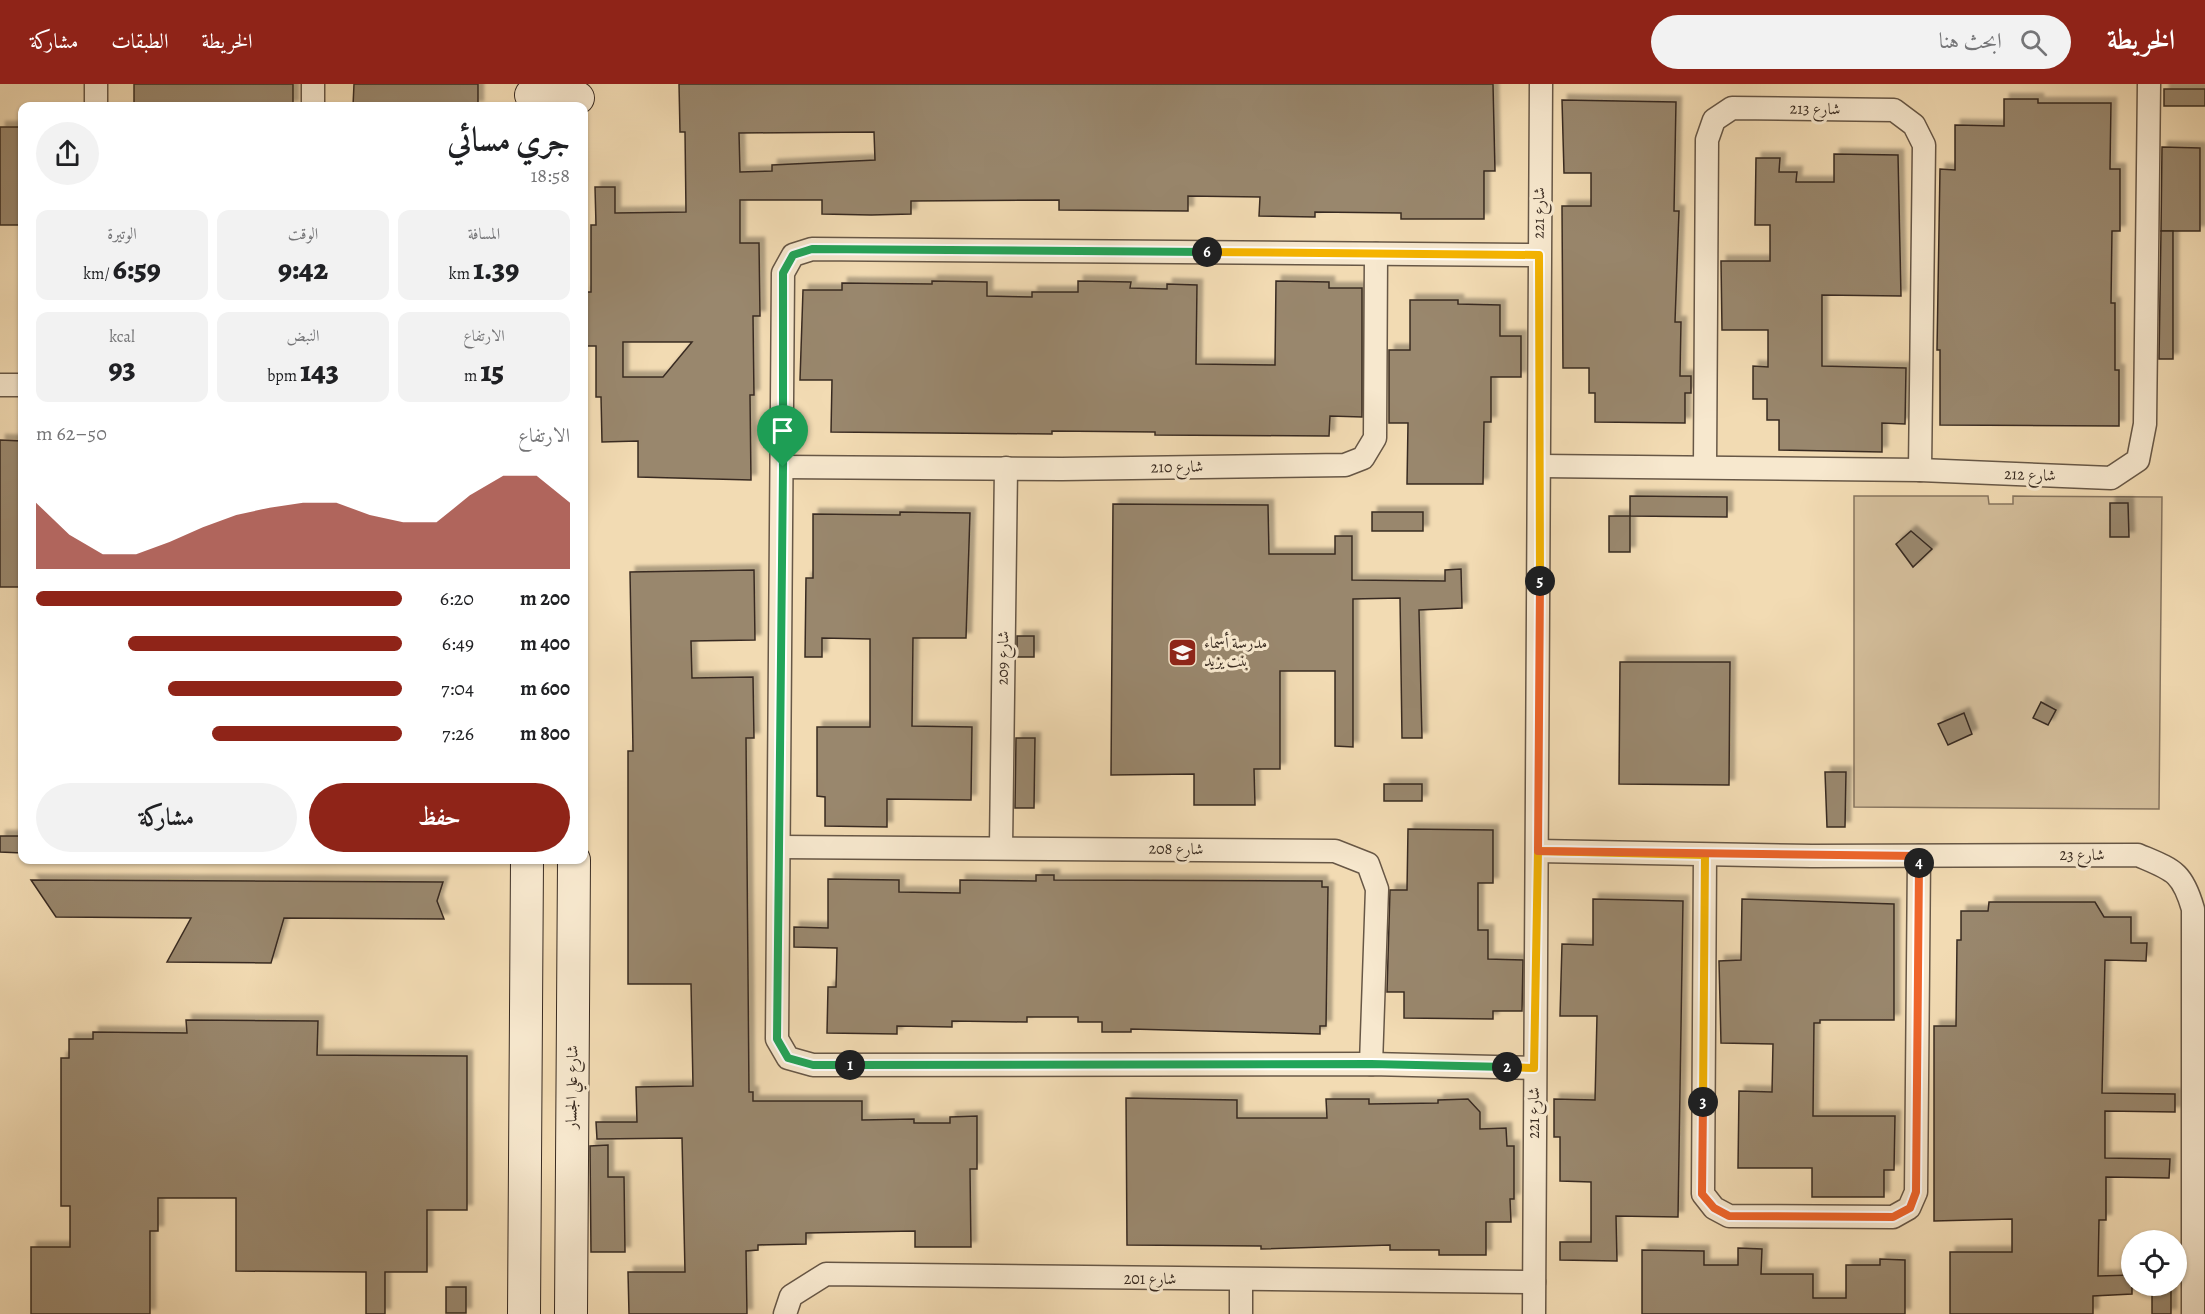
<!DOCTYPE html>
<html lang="ar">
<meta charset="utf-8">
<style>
body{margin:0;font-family:Alegreya,Amiri,serif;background:#f2f2f2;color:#202124;direction:rtl;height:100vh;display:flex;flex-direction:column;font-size:22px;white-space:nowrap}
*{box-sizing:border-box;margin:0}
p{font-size:20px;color:#757577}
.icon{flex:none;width:33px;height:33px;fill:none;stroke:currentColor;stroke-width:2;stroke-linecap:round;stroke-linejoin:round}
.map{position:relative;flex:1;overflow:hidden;direction:ltr}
.details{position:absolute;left:18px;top:18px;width:570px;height:762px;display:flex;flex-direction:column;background:#fff;border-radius:12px;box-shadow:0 2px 4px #0004;direction:rtl}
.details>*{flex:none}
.fabs{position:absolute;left:2121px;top:1146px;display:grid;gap:12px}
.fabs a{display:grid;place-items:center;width:66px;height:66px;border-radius:50%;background:#fff;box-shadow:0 2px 4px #0004;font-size:30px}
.pin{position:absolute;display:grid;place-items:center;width:51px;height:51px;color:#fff;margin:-62px -26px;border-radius:50% 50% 50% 0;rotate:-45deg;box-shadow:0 0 6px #0007}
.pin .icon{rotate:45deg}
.km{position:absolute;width:30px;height:30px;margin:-15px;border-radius:50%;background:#222;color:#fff;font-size:16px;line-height:30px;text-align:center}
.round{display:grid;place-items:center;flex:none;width:63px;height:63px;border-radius:32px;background:#f2f2f2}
.overview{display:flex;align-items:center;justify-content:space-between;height:102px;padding:0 18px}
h1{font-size:33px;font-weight:800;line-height:45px}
.metrics{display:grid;grid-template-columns:repeat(3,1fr);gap:9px;height:102px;padding:6px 18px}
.metrics div{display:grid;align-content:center;border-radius:12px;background:#f2f2f2;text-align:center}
.metrics b{font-size:30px;font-weight:800}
.metrics small{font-size:16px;font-weight:400}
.metrics p{font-size:16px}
.chart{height:168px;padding:12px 18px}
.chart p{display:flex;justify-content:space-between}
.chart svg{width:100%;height:108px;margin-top:6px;fill:#8f2418;opacity:.7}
.action{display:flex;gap:12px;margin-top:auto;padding:12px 18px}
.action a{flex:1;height:69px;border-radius:36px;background:#8f2418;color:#fff;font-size:24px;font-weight:800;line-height:69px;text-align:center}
.action a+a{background:#f2f2f2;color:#202124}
ul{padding:0 18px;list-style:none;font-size:20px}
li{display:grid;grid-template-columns:96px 72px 1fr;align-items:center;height:45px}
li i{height:15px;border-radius:8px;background:#8f2418}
header{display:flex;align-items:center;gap:36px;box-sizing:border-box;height:84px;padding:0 30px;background:#8f2418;color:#fff}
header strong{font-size:28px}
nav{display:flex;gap:33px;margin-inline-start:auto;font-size:21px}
.search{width:420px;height:54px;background:#f2f2f2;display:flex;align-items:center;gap:15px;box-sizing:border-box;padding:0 21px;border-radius:33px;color:#757577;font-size:22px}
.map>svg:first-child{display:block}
.green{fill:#d3bd9a;stroke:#86745e;stroke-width:1.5}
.building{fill:#99876d;stroke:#392b21;stroke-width:1.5;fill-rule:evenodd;filter:url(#shadow)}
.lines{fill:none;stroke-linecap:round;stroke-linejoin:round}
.street-casing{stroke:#675746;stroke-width:25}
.secondary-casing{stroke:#392b21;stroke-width:34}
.street{stroke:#f7e8ce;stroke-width:22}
.secondary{stroke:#f7e8ce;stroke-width:32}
.split-1-casing{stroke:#fff;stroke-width:12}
.split-2-casing{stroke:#fff;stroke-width:12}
.split-3-casing{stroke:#fff;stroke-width:12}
.split-4-casing{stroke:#fff;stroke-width:12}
.split-5-casing{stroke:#fff;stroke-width:12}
.split-6-casing{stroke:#fff;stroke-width:12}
.split-7-casing{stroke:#fff;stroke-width:12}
.split-1{stroke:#22a559;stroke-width:8}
.split-2{stroke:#22a559;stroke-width:8}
.split-3{stroke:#f5b400;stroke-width:8}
.split-4{stroke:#f0652b;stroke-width:8}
.split-5{stroke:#f0652b;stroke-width:8}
.split-6{stroke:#f5b400;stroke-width:8}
.split-7{stroke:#22a559;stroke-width:8}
.labels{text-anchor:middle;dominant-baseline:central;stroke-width:6;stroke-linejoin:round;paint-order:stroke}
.street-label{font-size:16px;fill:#392b21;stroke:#f7e8ce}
.poi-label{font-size:16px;fill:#392b21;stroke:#f7e8ce;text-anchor:start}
</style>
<header>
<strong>الخريطة</strong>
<div class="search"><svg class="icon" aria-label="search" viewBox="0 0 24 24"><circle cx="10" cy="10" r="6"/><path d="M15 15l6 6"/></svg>ابحث هنا</div>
<nav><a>الخريطة</a><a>الطبقات</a><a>مشاركة</a></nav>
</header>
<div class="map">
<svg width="2205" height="1230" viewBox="0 0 2205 1230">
<defs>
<filter id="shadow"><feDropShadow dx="5.5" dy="-5.5" stdDeviation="1.5" flood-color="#0004"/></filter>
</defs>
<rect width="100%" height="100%" fill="#f2dbb3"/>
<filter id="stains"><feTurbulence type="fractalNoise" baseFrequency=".00333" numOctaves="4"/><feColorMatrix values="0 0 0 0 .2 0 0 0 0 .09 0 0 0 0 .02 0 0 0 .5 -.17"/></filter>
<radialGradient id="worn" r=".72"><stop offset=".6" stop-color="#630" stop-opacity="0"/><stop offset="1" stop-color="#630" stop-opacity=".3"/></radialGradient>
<polygon class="green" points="1854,412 1988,412 1989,420 2013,420 2013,412 2162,413 2159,725 1854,723"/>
<g class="building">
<rect x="134" y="0" width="159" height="22"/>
<polygon points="354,0 478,0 478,22 353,22"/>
<path d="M679 0H1493L1495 87H1484V135H1401V129L1315 128V133L1259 132 1260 113 1188 112V127L1059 126V116L911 117V130L871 131 822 130V116H740V159H759L760 232H753L754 311H750L751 396 638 393V357L602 358 601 313H596V262H586V208H591V141H596L595 103H615V129L686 128 685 48H680ZM874 48 875 76 772 81V87L740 88 739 49ZM623 258H692L663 293H623Z"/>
<rect x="2164" y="5" width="41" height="17"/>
<polygon points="2004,15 2038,15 2038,19 2111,19 2110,85 2120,85 2120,147 2112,147 2111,219 2115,219 2115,286 2119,286 2119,342 1940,341 1940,266 1937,266 1940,85 1955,86 1955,41 2004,42"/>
<polygon points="1562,16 1676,18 1674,127 1679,127 1675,238 1681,238 1680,292 1691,292 1691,309 1685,309 1685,339 1595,338 1595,309 1589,309 1589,284 1563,284 1562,122 1591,122 1591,89 1564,89"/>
<rect x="0" y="43" width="22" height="98"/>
<polygon points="2162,63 2200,64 2200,147 2161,147"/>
<polygon points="1834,70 1898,71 1901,212 1822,211 1822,282 1906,284 1905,340 1882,339 1882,368 1779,366 1779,336 1767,336 1767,315 1753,315 1753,282 1768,283 1768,246 1722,246 1721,177 1770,177 1770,141 1755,141 1756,74 1780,74 1779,88 1797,88 1796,98 1834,98"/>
<polygon points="2161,147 2173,147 2173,275 2159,275"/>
<polygon points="932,197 987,198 987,212 1032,213 1032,208 1078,208 1078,197 1131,198 1130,204 1167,205 1167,200 1197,201 1196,280 1275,281 1276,197 1329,198 1329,204 1362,204 1362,333 1330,332 1329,352 1155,351 1155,348 1052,347 1052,350 831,348 832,296 800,296 803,206 842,206 842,199 932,200"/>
<polygon points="1410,216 1458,216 1458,220 1500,221 1500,252 1521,252 1521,293 1491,293 1491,338 1484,338 1483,400 1407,400 1408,339 1389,339 1389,266 1410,266"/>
<polygon points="0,356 22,357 22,503 0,503"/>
<polygon points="1630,412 1727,413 1727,433 1630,432"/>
<polygon points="2110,419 2128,419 2129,453 2110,453"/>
<polygon points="1113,420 1268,421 1269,470 1335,470 1335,452 1352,452 1352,496 1445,497 1445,486 1461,485 1462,524 1419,526 1422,654 1402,654 1400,514 1353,515 1353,663 1335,662 1335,587 1280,587 1280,685 1254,685 1255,721 1194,721 1194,690 1111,691"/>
<polygon points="900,428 970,429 966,554 913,554 912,642 972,643 971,716 887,715 887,743 825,742 825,713 817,712 817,643 870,643 870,555 822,554 822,573 805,573 806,494 813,494 813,430 900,431"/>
<rect x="1372" y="428" width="51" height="19"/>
<rect x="1609" y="432" width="21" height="36"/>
<polygon points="1911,447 1932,465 1913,483 1896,460"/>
<polygon points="754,486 755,556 691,557 692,594 753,593 754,654 746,654 749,1008 753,1008 753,1017 862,1017 862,1036 914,1035 914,1039 950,1039 950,1033 977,1032 977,1085 970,1085 971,1163 915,1163 915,1147 806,1149 806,1160 758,1161 758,1166 746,1167 747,1230 629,1230 628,1188 685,1188 682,1054 597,1055 596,1038 637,1038 636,1003 693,1002 691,900 628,900 628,667 633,667 630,488"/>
<rect x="1017" y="552" width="17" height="21"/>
<polygon points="1620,578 1730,578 1729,701 1619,700"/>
<polygon points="2041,618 2056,626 2048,641 2033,634"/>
<polygon points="1964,629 1972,650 1948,661 1938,640"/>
<polygon points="1016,654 1035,654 1034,724 1015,724"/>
<polygon points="1825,688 1846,688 1845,743 1827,743"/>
<rect x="1384" y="700" width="38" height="17"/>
<polygon points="1408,745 1493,746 1493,799 1478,799 1478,846 1488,846 1488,875 1523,876 1522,927 1493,927 1493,935 1404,934 1404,908 1387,908 1390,806 1407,806"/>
<polygon points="0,752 22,752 22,769 0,768"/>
<polygon points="1036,791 1054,791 1054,796 1322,797 1322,803 1328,803 1326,942 1320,942 1320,950 1131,945 1131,948 1102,948 1102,938 1078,938 1078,933 1027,933 1027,938 952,937 952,943 897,942 897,950 827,949 828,903 836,903 837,864 794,863 794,843 828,844 828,795 899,796 899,808 960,809 960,796 1036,797"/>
<polygon points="31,796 443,798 437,817 444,835 284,834 271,879 167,878 191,834 56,833"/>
<polygon points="1593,815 1683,817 1678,1133 1616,1132 1617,1177 1560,1176 1560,1158 1591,1158 1591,1098 1560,1097 1560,1053 1554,1053 1554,1015 1595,1016 1597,932 1560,932 1562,860 1593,861"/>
<polygon points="1742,815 1894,820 1894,936 1820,936 1820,939 1814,939 1813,1032 1895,1032 1894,1086 1884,1086 1884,1113 1812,1113 1812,1084 1738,1084 1739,1007 1772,1008 1773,960 1721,959 1719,877 1741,876"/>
<polygon points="1989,818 2095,818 2104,833 2131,833 2131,859 2147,859 2146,877 2105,876 2102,1009 2175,1010 2175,1028 2105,1027 2105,1074 2170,1075 2169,1094 2106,1093 2106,1136 2099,1136 2098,1192 2132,1191 2132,1210 2093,1212 2093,1230 1950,1230 1950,1168 2012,1168 2012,1135 1934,1137 1934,942 1956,942 1957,856 1961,856 1961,827 1988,827"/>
<polygon points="186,936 318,937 317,971 467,972 467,1126 427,1126 427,1188 385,1188 385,1230 366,1230 366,1188 236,1187 236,1114 158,1114 158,1147 150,1147 150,1230 31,1230 31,1163 70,1163 70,1122 61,1122 61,974 69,974 69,955 93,955 93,948 187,949"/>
<polygon points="1126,1014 1237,1016 1237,1034 1327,1034 1326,1015 1369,1015 1369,1020 1438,1019 1438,1016 1468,1015 1480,1028 1480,1045 1506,1044 1507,1062 1514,1062 1514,1115 1510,1115 1511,1138 1486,1138 1486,1171 1439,1171 1439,1166 1390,1166 1390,1161 1261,1165 1261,1162 1127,1161"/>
<polygon points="608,1061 608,1093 624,1093 625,1168 591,1168 590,1062"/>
<polygon points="1738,1164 1762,1165 1761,1190 1813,1190 1813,1214 1846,1214 1846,1181 1880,1181 1880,1175 1905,1176 1905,1230 1642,1230 1642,1166 1704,1167 1704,1181 1738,1181"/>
<rect x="2152" y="1202" width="19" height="28"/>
<rect x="446" y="1203" width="20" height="26"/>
</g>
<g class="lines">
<defs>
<g id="street">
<polyline points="96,22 96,0"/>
<polyline points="313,22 313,0"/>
<polyline points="0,301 22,301"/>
<polyline points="1541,382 1920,386 2111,394 2138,376 2145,340 2149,0"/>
<polyline points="1705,382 1707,56 1714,36 1732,24 1894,26 1914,41 1924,61 1920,386"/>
<polyline points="783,383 1062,385 1345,381 1363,374 1375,354 1376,170"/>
<polyline points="780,763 1335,767 1368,780 1377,805 1371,980"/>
<polyline points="1001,763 1006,384"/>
<path d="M1538 767 1812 772 2138 771C2173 786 2182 787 2193 825V1230"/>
<polyline points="1705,771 1703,1110 1714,1124 1729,1132 1893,1133 1909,1124 1916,1108 1919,772"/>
<polyline points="1534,984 1371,980 813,981 788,974 777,955 783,189 793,171 812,165 1539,171"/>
<polyline points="1241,1196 1241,1230"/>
<polyline points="785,1230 791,1212 826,1190 1534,1198"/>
<polyline points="1534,1230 1541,0"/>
</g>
<g id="secondary">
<polyline points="531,11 555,5 578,14"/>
<polyline points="524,1230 527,776"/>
<polyline points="571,1230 574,776"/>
</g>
</defs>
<use href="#street" class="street-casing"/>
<use href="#secondary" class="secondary-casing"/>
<use href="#street" class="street"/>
<use href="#secondary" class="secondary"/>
</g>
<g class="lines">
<defs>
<polyline id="split-1" points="783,383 777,955 788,974 813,981 850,981"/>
<polyline id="split-2" points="850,981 1371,980 1507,983"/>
<polyline id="split-3" points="1507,983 1534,984 1538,767 1705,771 1703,1018"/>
<polyline id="split-4" points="1703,1018 1702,1110 1714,1124 1729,1132 1893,1133 1910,1124 1916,1108 1919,779"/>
<polyline id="split-5" points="1540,497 1538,767 1919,772 1919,779"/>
<polyline id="split-6" points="1207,168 1539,171 1540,497"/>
<polyline id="split-7" points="783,383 783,189 793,171 812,165 1207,168"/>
</defs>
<use href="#split-1" class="split-1-casing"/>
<use href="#split-2" class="split-2-casing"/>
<use href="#split-3" class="split-3-casing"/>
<use href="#split-4" class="split-4-casing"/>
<use href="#split-5" class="split-5-casing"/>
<use href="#split-6" class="split-6-casing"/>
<use href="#split-7" class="split-7-casing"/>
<use href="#split-1" class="split-1"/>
<use href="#split-2" class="split-2"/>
<use href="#split-3" class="split-3"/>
<use href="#split-4" class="split-4"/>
<use href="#split-5" class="split-5"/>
<use href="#split-6" class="split-6"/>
<use href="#split-7" class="split-7"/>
</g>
<defs>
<symbol id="school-square" viewBox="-11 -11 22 22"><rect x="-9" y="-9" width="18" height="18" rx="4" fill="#8f2418" stroke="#f7e8ce"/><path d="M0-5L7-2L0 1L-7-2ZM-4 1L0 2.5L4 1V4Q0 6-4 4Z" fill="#fff"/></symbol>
</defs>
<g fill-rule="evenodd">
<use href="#school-square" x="1166" y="552" width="33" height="33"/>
</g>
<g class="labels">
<g class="street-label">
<text transform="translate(1815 25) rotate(1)">شارع 213</text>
<text transform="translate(1539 129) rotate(-89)">شارع 221</text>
<text transform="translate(1177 383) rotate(-1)">شارع 210</text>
<text transform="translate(2030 391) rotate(2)">شارع 212</text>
<text transform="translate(1003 574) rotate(-89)">شارع 209</text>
<text transform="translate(1176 765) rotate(1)">شارع 208</text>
<text x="2082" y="771">شارع 23</text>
<text transform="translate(572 1003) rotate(-89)">شارع علي الجسار</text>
<text transform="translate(1534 1029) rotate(-90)">شارع 221</text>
<text x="1150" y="1195">شارع 201</text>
</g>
<g class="poi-label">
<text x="1204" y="559">مدرسة أسماء<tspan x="1204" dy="18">بنت يزيد</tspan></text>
</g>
</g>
<rect width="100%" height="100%" filter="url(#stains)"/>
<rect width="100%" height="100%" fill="url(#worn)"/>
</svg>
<div class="fabs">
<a><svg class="icon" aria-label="locate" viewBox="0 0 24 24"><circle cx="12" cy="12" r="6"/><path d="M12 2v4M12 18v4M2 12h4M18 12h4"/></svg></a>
</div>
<div class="pin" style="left:783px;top:383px;background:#1e9e55"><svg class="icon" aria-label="arrive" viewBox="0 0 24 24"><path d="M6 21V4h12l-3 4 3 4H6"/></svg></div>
<b class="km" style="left:850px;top:981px">1</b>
<b class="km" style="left:1507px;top:983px">2</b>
<b class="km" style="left:1703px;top:1018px">3</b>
<b class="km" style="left:1919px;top:779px">4</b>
<b class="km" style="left:1540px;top:497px">5</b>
<b class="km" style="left:1207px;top:168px">6</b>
<section class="details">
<div class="overview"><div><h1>جري مسائي</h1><p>18:58</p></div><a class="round"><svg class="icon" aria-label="share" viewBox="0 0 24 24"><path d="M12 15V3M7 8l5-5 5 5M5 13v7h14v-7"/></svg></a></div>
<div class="metrics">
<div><p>المسافة</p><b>1.39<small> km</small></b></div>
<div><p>الوقت</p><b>9:42</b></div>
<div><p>الوتيرة</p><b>6:59<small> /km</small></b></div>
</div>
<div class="metrics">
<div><p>الارتفاع</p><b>15<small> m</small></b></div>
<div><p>النبض</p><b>143<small> bpm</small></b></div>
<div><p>kcal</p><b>93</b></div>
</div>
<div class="chart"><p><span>الارتفاع</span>50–62 m</p>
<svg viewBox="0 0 160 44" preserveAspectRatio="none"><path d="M0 44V17L10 30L20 38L30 38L40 33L50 27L60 22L70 19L80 17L90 17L100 22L110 25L120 25L130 14L140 6L150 6L160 17V44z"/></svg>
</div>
<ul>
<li><b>200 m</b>6:20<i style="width:100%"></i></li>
<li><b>400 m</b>6:49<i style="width:75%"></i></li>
<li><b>600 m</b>7:04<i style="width:64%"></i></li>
<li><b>800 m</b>7:26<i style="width:52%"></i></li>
</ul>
<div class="action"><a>حفظ</a><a>مشاركة</a></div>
</section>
</div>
